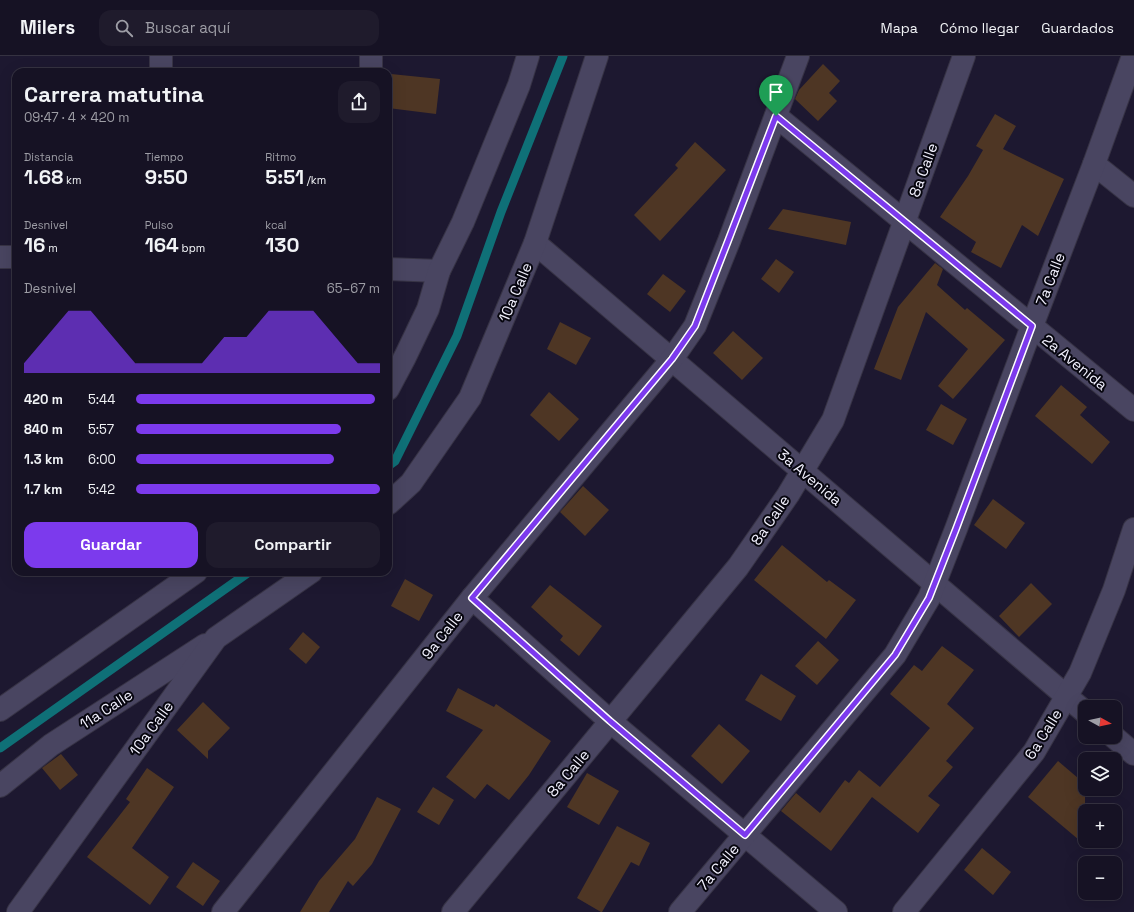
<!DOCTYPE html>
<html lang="es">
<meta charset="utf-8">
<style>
body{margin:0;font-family:"Space Grotesk",sans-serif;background:#1f1b2c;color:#f1f3f6;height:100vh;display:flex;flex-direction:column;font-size:15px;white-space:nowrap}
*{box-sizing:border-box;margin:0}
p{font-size:13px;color:#9e9ea6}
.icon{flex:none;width:22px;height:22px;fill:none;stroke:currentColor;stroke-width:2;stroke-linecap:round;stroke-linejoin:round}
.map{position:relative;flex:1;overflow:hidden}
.panel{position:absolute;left:12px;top:12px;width:380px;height:508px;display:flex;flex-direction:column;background:#161224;border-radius:12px;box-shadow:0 4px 16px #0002,0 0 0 1px #353241}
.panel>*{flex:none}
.needle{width:26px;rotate:98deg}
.buttons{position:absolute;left:1078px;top:644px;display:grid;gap:8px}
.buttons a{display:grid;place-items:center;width:44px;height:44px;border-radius:8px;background:#161224;box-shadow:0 4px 16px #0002,0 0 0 1px #353241;font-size:20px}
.pin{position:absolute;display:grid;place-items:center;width:34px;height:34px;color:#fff;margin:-41px -17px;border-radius:50% 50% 50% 0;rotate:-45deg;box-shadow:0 0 4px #0007}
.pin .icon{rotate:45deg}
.round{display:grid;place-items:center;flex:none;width:42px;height:42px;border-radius:12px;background:#1f1b2c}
.headline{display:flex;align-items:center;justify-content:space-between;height:68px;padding:0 12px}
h1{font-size:22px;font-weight:600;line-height:30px}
.stats{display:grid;grid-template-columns:repeat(3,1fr);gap:6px;height:68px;padding:4px 12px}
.stats div{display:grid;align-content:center}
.stats b{font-size:20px;font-weight:600}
.stats small{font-size:11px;font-weight:400}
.stats p{font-size:11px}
.chart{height:112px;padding:8px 12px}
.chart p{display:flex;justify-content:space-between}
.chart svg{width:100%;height:72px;margin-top:4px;fill:#7c3aed;opacity:.7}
.action{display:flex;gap:8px;margin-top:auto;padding:8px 12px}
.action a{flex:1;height:46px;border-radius:12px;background:#7c3aed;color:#fff;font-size:16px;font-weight:600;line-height:46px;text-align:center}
.action a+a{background:#1f1b2c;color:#f1f3f6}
ul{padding:0 12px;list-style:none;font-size:13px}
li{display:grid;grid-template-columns:64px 48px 1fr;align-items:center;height:30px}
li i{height:10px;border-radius:5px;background:#7c3aed}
header{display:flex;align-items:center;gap:24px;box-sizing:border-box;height:56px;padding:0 20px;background:#161224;border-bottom:1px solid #353241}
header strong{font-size:19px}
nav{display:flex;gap:22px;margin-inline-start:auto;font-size:14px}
.search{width:280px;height:36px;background:#1f1b2c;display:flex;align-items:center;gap:10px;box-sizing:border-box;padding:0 14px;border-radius:12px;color:#9e9ea6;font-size:15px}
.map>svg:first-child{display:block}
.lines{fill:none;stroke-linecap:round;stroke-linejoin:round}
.stream{stroke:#0f7077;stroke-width:9}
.building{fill:#4e3624}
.minor-casing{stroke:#373345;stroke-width:24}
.minor{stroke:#494561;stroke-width:22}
.route-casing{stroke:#fff;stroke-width:8}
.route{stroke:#7c3aed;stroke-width:5}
.labels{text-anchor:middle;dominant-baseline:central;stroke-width:4;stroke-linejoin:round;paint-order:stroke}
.street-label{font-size:15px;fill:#f2f1fe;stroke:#07060f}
</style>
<header>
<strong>Milers</strong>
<div class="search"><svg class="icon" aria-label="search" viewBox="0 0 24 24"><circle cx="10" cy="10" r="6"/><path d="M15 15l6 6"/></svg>Buscar aquí</div>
<nav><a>Mapa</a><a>Cómo llegar</a><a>Guardados</a></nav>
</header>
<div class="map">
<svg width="1134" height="856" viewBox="0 0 1134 856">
<rect width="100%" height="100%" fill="#1d1830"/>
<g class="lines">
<g class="stream">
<polyline points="388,410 395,405 457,280 501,156 563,0"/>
<polyline points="0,692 249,516"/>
</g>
</g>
<g class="building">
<polygon points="823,8 840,25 829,37 837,45 818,65 795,43 799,34"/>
<polygon points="391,18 440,23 436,58 388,52"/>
<polygon points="995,58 1016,70 1003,93 1064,123 1038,180 1022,169 1001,212 971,196 976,186 940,161 968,120 983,94 976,90"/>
<polygon points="695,86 726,114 660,185 634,159 678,112 675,109"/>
<polygon points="783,153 851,166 846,189 768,173"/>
<polygon points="776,203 794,216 779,237 761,223"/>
<polygon points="935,207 943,213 937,229 965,254 967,252 1005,284 953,343 938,330 968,293 926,256 901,324 874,313 898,251"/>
<polygon points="663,218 686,235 670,256 647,238"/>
<polygon points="560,266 591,282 576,309 547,293"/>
<polygon points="733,275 763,302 742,324 713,297"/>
<polygon points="1061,329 1087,351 1080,359 1110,386 1092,408 1035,360"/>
<polygon points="549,336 579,363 559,385 530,359"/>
<polygon points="941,348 967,363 953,389 926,374"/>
<polygon points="583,430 609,454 585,480 560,456"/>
<polygon points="993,443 1025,467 1006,493 974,469"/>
<polygon points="782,489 827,526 829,524 856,544 826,583 754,524"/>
<polygon points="405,523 433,539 419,565 391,550"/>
<polygon points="1031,527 1052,548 1019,581 999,560"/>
<polygon points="550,529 602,570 579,600 560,584 563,580 531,551"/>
<polygon points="303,576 320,591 306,608 289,593"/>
<polygon points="818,585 839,604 817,629 795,610"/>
<polygon points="942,590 974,614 947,648 974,672 946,705 953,711 928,740 940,749 918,777 872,741 831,795 781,755 796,737 820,757 845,724 849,727 859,714 880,731 930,672 890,638 914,609 922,615"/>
<polygon points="761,618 796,640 781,665 745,644"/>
<polygon points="458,632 494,651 496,648 551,685 529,719 509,744 487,728 475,743 446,721 483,674 446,655"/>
<polygon points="203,646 230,672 208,695 208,703 177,674"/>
<polygon points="719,668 750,695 722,728 691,700"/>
<polygon points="61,698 78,719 60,734 42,712"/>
<polygon points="1058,705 1085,728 1085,789 1028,741"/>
<polygon points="147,712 174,731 132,792 169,821 150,849 87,801 130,746 126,743"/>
<polygon points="587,717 619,735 599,769 567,751"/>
<polygon points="433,731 454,744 439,769 417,756"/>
<polygon points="377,741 401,753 372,808 353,830 348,825 329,856 300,856 319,825 355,783"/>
<polygon points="617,770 650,787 639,810 631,806 602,856 601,856 577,842"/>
<polygon points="982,792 1011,816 993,839 964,814"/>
<polygon points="193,806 220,825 203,850 176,831"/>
</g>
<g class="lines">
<defs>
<g id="minor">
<polyline points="161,16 161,0"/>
<polyline points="371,16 371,0"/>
<polyline points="776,60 1134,354"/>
<polyline points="1094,108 1134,140"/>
<polyline points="535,187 1085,656"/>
<polyline points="0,201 16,201"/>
<polyline points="388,213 439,215"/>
<polyline points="388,333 405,301 428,253 439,215 463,166 519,29 528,0"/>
<polyline points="388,448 411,427 470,342 535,187 597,0"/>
<polyline points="472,542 610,665 836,856"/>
<polyline points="0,654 196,516"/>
<polyline points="1114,681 1134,698"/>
<polyline points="0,730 51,689 205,589"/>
<polyline points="18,856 216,582 311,516"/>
<polyline points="223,856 472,542 672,303 695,270 729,185 798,0"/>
<polyline points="453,856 738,511 788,439 833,364 964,0"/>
<polyline points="680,856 895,599 929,542 956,473 1032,270 1094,108 1133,0"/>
<polyline points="904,856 1034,696 1080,617 1114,534 1134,473"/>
</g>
</defs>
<use href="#minor" class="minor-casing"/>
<use href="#minor" class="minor"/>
</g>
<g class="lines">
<defs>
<polygon id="route" points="776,60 1032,270 956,473 929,542 895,599 745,779 610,665 472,542 672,303 695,270 728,185"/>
</defs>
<use href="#route" class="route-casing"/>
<use href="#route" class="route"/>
</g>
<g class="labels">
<g class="street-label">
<text transform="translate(923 114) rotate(-70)">8a Calle</text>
<text transform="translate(1050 223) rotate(-69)">7a Calle</text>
<text transform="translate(515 236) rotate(-67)">10a Calle</text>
<text transform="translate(1075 306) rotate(39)">2a Avenida</text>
<text transform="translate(810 421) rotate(40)">3a Avenida</text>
<text transform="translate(770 464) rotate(-56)">8a Calle</text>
<text transform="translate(442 579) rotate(-52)">9a Calle</text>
<text transform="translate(106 653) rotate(-33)">11a Calle</text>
<text transform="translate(151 672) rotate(-54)">10a Calle</text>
<text transform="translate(1043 678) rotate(-58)">6a Calle</text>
<text transform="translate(568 717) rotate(-50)">8a Calle</text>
<text transform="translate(718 811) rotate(-50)">7a Calle</text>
</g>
</g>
</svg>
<div class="buttons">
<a><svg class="needle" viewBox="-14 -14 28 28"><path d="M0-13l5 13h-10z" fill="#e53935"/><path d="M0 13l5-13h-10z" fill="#9e9ea6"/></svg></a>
<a><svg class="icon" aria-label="layers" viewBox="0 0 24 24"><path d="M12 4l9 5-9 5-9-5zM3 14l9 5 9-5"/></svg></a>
<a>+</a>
<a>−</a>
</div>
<div class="pin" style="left:776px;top:60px;background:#1e9e55"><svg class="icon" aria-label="arrive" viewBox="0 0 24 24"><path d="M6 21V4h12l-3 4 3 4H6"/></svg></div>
<section class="panel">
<div class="headline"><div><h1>Carrera matutina</h1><p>09:47 · 4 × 420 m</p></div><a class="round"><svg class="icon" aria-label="share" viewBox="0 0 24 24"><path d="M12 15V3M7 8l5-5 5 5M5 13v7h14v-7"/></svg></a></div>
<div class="stats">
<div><p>Distancia</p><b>1.68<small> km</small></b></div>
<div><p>Tiempo</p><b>9:50</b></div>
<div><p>Ritmo</p><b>5:51<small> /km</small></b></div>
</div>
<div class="stats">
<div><p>Desnivel</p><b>16<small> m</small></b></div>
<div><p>Pulso</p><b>164<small> bpm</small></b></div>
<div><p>kcal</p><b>130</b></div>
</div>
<div class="chart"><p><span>Desnivel</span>65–67 m</p>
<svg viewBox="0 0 160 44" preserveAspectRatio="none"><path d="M0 44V38L10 22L20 6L30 6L40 22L50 38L60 38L70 38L80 38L90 22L100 22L110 6L120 6L130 6L140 22L150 38L160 38V44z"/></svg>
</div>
<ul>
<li><b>420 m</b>5:44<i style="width:98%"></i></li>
<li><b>840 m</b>5:57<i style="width:84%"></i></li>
<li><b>1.3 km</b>6:00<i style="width:81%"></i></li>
<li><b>1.7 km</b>5:42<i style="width:100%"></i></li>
</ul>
<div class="action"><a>Guardar</a><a>Compartir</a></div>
</section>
</div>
